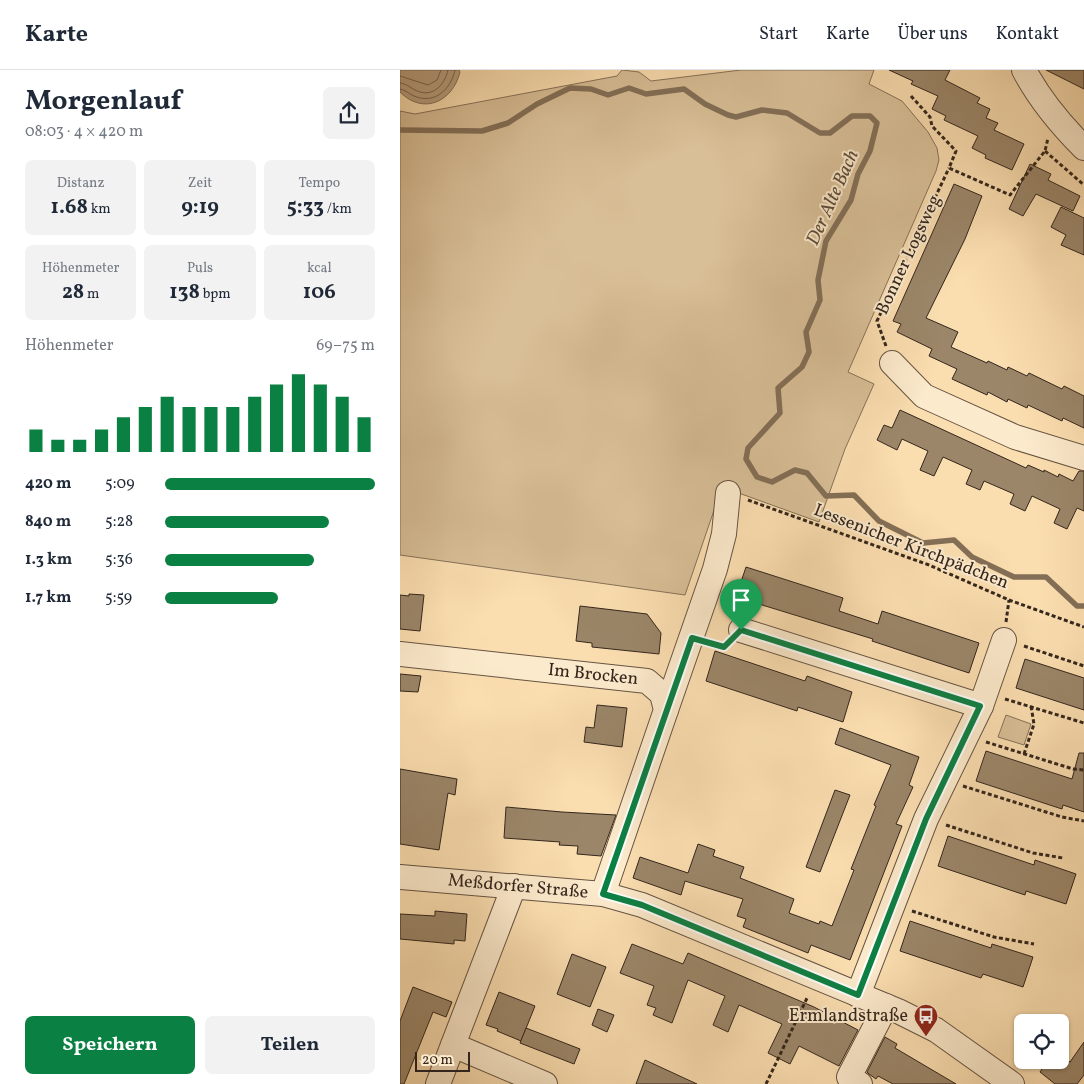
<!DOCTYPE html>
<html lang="de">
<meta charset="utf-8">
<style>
body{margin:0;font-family:Vollkorn,serif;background:#f2f2f3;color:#1f2937;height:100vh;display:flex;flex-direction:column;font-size:19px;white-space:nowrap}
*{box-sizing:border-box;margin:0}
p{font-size:16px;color:#747a83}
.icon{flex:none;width:28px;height:28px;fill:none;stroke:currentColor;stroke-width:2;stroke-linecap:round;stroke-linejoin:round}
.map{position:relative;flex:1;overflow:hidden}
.drawer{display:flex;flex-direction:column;background:#fff;width:400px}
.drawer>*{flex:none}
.buttons{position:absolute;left:614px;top:944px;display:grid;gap:10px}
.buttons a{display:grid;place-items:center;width:55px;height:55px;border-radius:8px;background:#fff;box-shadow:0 1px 4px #0004;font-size:25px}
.scale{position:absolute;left:15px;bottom:12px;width:55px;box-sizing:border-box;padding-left:5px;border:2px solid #34261d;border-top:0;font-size:14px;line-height:18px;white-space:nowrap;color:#34261d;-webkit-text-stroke:4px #fceacc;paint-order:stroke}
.pin{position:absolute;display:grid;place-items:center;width:42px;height:42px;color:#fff;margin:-51px -21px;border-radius:50% 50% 50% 0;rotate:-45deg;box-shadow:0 0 5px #0007}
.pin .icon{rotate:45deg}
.round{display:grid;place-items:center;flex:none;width:52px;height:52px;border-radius:8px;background:#f2f2f3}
.overview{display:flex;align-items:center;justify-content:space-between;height:85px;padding:0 25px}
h1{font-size:28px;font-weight:700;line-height:38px}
.figures{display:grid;grid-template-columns:repeat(3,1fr);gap:8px;height:85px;padding:5px 25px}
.figures div{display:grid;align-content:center;border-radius:8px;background:#f2f2f3;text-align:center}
.figures b{font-size:21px;font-weight:700}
.figures small{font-size:14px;font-weight:400}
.figures p{font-size:14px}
.chart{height:140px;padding:10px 25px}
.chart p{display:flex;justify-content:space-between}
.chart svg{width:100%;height:90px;margin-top:5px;stroke:#0b8043;stroke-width:6}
.primary-button{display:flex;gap:10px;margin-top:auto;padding:10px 25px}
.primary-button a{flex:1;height:58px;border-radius:8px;background:#0b8043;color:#fff;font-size:20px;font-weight:700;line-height:58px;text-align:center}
.primary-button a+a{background:#f2f2f3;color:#1f2937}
ul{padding:0 25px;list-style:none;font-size:16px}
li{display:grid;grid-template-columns:80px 60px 1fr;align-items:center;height:38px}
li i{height:12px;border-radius:6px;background:#0b8043}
header{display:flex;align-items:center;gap:30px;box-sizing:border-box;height:70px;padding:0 25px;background:#fff;border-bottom:1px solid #e0e1e3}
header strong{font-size:24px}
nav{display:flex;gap:28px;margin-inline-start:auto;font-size:18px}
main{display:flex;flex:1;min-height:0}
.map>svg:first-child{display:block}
.green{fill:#d9bf97;stroke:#86725a}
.water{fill:#b79f7e;stroke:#836f57}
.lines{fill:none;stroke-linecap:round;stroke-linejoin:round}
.shore{stroke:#76624e;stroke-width:1}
.stream{stroke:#836f57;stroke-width:5.5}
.building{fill:#9b8669;stroke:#34261d}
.minor-casing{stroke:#665442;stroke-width:26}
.path{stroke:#34261d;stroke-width:3;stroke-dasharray:4 2.5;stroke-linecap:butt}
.minor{stroke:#fceacc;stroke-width:24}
.route-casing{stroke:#fff;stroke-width:10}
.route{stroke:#0b8043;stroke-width:6}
.labels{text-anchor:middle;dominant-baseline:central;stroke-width:4;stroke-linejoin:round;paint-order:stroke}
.street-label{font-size:18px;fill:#34261d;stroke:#fceacc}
.poi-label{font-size:18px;fill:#34261d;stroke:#fceacc;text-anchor:end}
.water-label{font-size:19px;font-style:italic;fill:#5b4a3a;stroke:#fceacc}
</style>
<header>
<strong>Karte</strong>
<nav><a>Start</a><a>Karte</a><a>Über uns</a><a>Kontakt</a></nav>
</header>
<main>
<section class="drawer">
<div class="overview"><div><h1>Morgenlauf</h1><p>08:03 · 4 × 420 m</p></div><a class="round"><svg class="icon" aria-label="share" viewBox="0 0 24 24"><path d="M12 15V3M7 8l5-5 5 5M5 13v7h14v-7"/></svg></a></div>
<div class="figures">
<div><p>Distanz</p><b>1.68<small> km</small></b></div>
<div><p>Zeit</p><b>9:19</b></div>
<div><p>Tempo</p><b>5:33<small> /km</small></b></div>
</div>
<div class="figures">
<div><p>Höhenmeter</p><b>28<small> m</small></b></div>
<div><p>Puls</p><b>138<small> bpm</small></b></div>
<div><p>kcal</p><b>106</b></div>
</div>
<div class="chart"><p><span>Höhenmeter</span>69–75 m</p>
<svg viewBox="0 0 160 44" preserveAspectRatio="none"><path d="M5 44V33M15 44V38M25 44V38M35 44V33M45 44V27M55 44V22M65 44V17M75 44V22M85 44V22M95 44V22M105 44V17M115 44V11M125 44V6M135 44V11M145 44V17M155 44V27"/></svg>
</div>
<ul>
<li><b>420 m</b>5:09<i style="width:100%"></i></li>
<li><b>840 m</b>5:28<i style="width:78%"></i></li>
<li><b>1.3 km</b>5:36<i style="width:71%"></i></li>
<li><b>1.7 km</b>5:59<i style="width:54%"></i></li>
</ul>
<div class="primary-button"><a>Speichern</a><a>Teilen</a></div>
</section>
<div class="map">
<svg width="684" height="1014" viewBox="0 0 684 1014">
<rect width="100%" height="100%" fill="#fbdeb0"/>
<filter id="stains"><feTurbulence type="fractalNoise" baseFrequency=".004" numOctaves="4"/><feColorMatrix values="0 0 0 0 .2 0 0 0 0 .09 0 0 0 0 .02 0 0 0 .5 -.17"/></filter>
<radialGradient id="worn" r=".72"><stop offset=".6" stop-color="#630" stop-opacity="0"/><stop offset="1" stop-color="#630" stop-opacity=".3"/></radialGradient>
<g class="green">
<polygon points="222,0 239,2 251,11 341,0 474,0 469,14 502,31 528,62 537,78 539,90 536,101 448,302 474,314 445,379 419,452 322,417 285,525 0,485 0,41 15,44 217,6"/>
<polygon points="606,645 631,654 624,675 598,667"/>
</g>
<path class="water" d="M0 0H59L60 2C53 31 24 46 0 22Z"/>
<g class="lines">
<g class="shore">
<polyline points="0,6 28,15 37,10 41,0"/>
<path d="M0 13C7 14 9 17 15 20 32 29 45 15 48 0"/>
<path d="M0 19C6 20 9 24 14 26 35 35 51 19 55 0"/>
</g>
<polyline class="stream" points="0,60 82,61 108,53 137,34 170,18 191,19 208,25 229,18 246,24 284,19 305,34 328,45 336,47 362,40 387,43 420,63 430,63 452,46 470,46 477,53 470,81 458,104 451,130 426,171 418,210 420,230 406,262 409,282 402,297 378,318 380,343 348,378 346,389 357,407 372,412 395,400 407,403 426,426 454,425 479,451 523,473 554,470 572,487 614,507 646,507 677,536 684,536"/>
</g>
<g class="building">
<polygon points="489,0 550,0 545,10 580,28 577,33 590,39 586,48 598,53 594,60 624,74 612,100 585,88 586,85 572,78 578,66 544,50 546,46 532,39 538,26 511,14 513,11"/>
<polygon points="646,0 684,0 684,19"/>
<polygon points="630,94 651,104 648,110 680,126 673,141 636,124 623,146 609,139"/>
<polygon points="554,114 582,126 565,169 526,248 558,262 551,277 587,293 588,291 607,300 608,297 627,306 629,303 662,319 664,316 684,326 684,358 663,348 662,351 628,335 627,338 608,329 607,332 588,322 587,325 552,309 557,299 529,286 532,279 497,262 501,254 493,251"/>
<polygon points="661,137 684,148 684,185 661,175 666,165 651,157"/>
<polygon points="500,340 626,398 628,395 644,402 644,400 658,407 659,404 673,411 679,401 684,401 684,441 677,438 667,459 654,453 660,439 632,426 625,441 610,434 614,424 584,411 580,420 566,414 572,400 543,387 534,406 520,400 528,381 502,369 497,380 477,370 484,355 492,358"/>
<polygon points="346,497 443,528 439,541 478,554 482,541 579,573 569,603 472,571 473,569 336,527"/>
<polygon points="9,524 24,525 20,561 0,559 0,525 9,526"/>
<polygon points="180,536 247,544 261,563 259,584 192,577 192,573 176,571"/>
<polygon points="315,581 405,611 407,606 452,622 443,652 398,637 397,641 306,611"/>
<polygon points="625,589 684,608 684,640 616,618"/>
<polygon points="0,604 21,606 18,622 0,621"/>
<polygon points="197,635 227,638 222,677 184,672 186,657 194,658"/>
<polygon points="440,658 519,687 509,715 513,717 496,754 502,756 450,890 411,875 408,883 343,857 346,849 337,846 343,829 285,811 281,825 233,808 240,787 288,803 298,774 315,780 313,786 344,797 340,808 394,829 389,843 419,854 420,851 432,856 454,800 451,799 476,736 474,735 491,695 435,674"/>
<polygon points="586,681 672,709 679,683 684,683 684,742 663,735 662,739 576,711"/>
<polygon points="0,699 57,709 55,725 48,723 39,780 0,774"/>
<polygon points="435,720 450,725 420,802 406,797"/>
<polygon points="106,737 162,742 216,745 201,786 177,784 178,776 159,775 160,772 104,768"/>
<polygon points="548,766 634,795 635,790 676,804 666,834 626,821 625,825 538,796"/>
<polygon points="35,841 67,844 65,871 54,870 54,874 0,869 0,844 35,846"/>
<polygon points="510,851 591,878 592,874 633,887 623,917 583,904 581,908 500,881"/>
<polygon points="232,874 283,894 288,883 414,937 458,960 439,996 399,976 390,994 368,983 382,954 339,935 328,962 313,955 325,926 288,910 272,953 253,945 256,938 247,935 254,916 220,903"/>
<polygon points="172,884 206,897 190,937 157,924"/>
<polygon points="13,917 52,932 46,947 33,942 4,1014 0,1014 0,951"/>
<polygon points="99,922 135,936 121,971 97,961 98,959 86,955"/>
<polygon points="198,939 214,945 207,962 192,955"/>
<polygon points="126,958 180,979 174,994 120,973"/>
<polygon points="485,967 497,974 495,978 556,1014 493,1014 478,1006 476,1009 469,1004 467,1002"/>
<polygon points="684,972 684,1005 677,1014 655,1014 640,1002 648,990 667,990 670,992"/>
<polygon points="245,990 297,1014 236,1014"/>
</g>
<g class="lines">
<defs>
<g id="minor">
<path d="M624 0C640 30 660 54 684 78"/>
<polyline points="492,293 524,326 615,367 684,388"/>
<polyline points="341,560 581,636"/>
<polyline points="0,584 247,611 262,624 266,640 203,824"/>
<polyline points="266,640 315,499 324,464 328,423"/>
<polyline points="0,807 203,824 242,835 498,941 536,960 612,1014"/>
<polyline points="458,925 526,749 581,636 604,570"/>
<polyline points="53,975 145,1014"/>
<polyline points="38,1014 114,816"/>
<polyline points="460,1014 449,1007 486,936"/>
</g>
</defs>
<use href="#minor" class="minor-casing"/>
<g class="path">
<polyline points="511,26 530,47 532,56 556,81 549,98 610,125 645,81 648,68"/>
<polyline points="645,81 684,115"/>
<polyline points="486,276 477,251 549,98"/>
<polyline points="348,430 529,495 609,530 684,557"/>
<polyline points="606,552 609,530"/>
<polyline points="310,573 325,577 327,575"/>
<polyline points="624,576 684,596"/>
<polyline points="605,629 684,653"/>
<polyline points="586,672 673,699 684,700"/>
<polyline points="624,684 634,654 631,636"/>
<polyline points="563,716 662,747 684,751"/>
<polyline points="546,755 633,783 663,788"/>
<polyline points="512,841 594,867 634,874"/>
<polyline points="366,1014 408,926"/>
</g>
<use href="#minor" class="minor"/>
</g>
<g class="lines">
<defs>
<polygon id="route" points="341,560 580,636 526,749 458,925 242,835 203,824 292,568 324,577"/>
</defs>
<use href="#route" class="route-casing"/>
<use href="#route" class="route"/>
</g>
<defs>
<symbol id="bus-pin" viewBox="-11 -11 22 30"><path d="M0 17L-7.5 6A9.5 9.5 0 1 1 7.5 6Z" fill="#8f2418" stroke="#fceacc"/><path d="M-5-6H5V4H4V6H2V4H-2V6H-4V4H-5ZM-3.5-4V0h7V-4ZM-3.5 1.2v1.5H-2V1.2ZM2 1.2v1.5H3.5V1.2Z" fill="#fff"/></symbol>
</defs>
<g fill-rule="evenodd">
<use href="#bus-pin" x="512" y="932" width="28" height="38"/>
</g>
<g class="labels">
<g class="street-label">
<text transform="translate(509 185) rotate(-65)">Bonner Logsweg</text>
<text transform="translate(511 477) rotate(21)">Lessenicher Kirchpädchen</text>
<text transform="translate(193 605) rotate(6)">Im Brocken</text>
<text transform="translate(118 817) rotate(5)">Meßdorfer Straße</text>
</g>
<g class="poi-label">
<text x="508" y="946">Ermlandstraße</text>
</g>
<g class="water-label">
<text transform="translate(433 128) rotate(-66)">Der Alte Bach</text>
</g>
</g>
<rect width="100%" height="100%" filter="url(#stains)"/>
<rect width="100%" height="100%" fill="url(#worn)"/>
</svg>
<div class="buttons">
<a><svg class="icon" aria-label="locate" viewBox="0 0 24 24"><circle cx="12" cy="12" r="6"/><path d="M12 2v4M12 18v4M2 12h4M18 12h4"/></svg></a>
</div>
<div class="scale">20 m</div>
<div class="pin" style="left:341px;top:560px;background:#1e9e55"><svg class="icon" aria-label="arrive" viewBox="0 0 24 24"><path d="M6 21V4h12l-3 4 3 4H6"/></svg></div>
</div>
</main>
